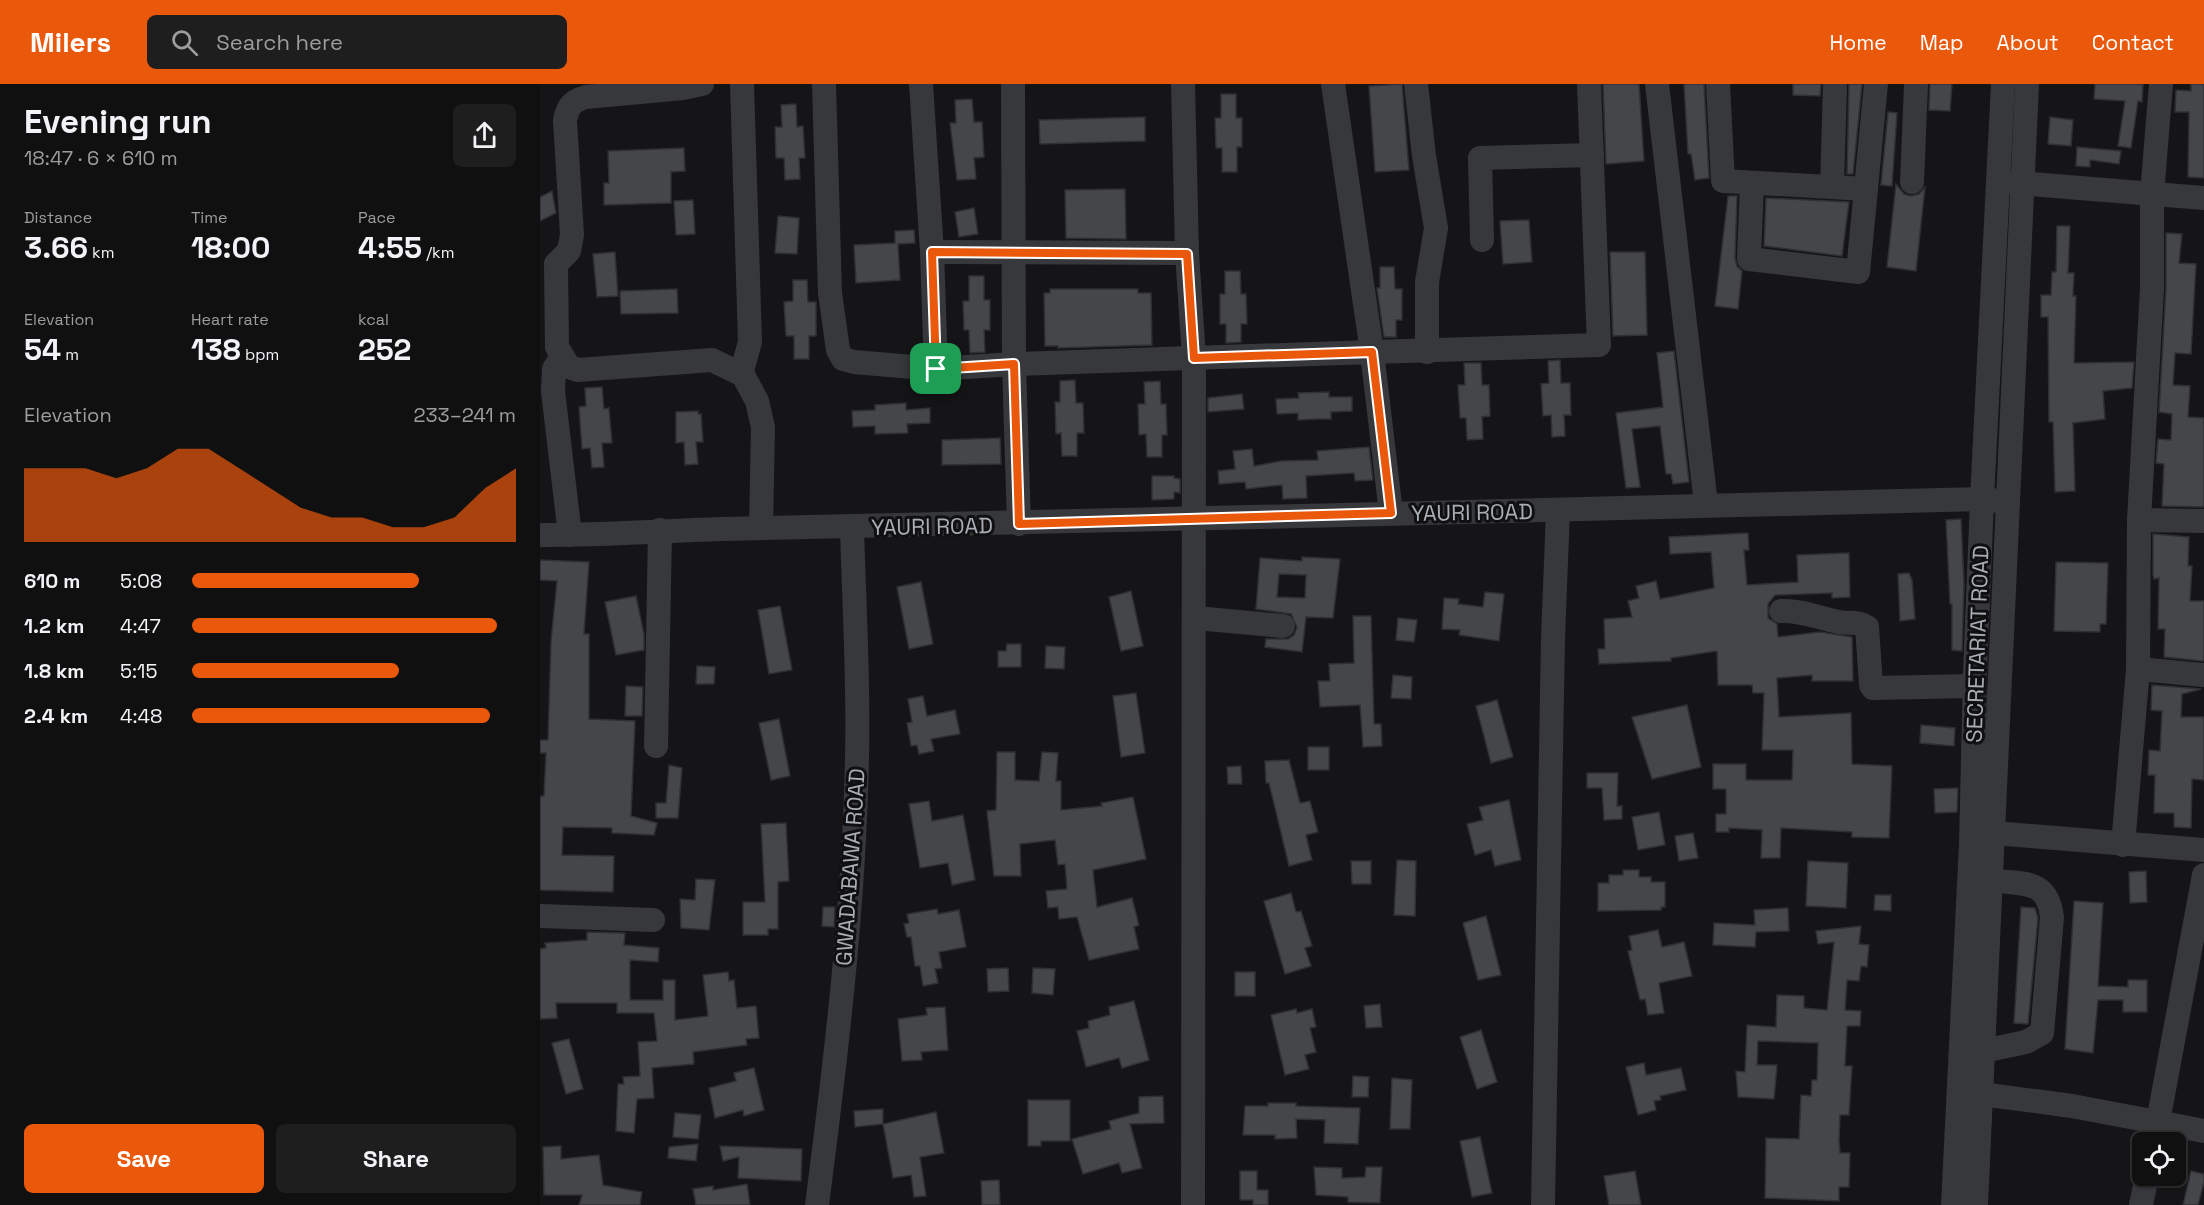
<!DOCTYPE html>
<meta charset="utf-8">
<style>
body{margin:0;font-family:"Space Grotesk",sans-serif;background:#1e1e1f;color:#f1f3f6;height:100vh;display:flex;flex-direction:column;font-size:22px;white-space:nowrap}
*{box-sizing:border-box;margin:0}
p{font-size:20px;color:#9c9d9f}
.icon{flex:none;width:33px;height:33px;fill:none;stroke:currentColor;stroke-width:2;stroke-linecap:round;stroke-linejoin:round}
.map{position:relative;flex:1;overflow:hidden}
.panel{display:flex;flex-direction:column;background:#101011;width:540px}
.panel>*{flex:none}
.controls{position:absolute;left:1592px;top:1048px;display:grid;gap:12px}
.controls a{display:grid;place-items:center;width:54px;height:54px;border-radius:9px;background:#101011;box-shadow:0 2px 4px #0004,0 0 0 2px #303031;font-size:30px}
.pin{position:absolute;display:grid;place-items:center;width:51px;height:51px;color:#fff;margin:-26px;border-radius:12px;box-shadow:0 3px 9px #0006}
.round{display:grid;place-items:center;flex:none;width:63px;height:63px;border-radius:9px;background:#1e1e1f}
.head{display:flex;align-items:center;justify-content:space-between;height:102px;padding:0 24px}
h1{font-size:33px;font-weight:600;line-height:45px}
.stats{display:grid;grid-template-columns:repeat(3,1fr);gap:9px;height:102px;padding:6px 24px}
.stats div{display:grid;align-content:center}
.stats b{font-size:30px;font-weight:600}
.stats small{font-size:16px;font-weight:400}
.stats p{font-size:16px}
.chart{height:168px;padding:12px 24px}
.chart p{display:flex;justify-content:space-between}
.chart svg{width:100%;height:108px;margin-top:6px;fill:#ea580c;opacity:.7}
.primary-button{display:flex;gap:12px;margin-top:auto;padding:12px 24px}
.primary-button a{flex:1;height:69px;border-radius:9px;background:#ea580c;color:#fff;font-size:24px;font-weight:600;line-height:69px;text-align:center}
.primary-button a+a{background:#1e1e1f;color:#f1f3f6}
ul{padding:0 24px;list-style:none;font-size:20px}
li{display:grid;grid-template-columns:96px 72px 1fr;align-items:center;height:45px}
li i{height:15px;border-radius:8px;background:#ea580c}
header{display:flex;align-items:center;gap:36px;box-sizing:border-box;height:84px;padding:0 30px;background:#ea580c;color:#fff}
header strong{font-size:28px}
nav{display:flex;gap:33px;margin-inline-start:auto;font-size:21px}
.search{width:420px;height:54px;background:#1e1e1f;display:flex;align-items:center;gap:15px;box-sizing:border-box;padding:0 21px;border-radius:9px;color:#9c9d9f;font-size:22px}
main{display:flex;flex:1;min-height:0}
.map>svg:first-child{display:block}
.building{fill:#444649;stroke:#2f3033;stroke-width:1.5;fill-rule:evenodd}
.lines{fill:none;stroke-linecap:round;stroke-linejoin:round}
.minor{stroke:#37383b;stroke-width:24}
.route-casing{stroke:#fff;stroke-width:12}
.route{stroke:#ea580c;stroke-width:8}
.labels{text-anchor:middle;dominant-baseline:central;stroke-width:6;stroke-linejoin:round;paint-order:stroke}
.street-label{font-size:22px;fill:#a9aeb5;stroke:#101012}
</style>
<header>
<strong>Milers</strong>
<div class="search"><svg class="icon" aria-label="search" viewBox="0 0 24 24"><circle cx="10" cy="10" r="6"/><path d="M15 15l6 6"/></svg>Search here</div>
<nav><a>Home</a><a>Map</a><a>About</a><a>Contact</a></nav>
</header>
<main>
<section class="panel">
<div class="head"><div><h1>Evening run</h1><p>18:47 · 6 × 610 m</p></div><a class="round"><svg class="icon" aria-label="share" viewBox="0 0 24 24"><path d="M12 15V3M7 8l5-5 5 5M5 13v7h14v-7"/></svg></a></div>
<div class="stats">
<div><p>Distance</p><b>3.66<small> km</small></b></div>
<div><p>Time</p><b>18:00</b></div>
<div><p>Pace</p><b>4:55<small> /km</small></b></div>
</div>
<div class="stats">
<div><p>Elevation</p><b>54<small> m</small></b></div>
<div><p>Heart rate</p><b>138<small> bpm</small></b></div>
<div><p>kcal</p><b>252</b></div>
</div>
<div class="chart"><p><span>Elevation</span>233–241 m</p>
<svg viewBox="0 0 160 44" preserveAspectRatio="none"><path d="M0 44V14L10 14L20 14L30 18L40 14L50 6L60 6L70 14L80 22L90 30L100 34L110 34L120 38L130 38L140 34L150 22L160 14V44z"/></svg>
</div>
<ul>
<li><b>610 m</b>5:08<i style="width:70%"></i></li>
<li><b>1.2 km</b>4:47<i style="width:94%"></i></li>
<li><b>1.8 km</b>5:15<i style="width:64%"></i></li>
<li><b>2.4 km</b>4:48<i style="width:92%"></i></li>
</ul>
<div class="primary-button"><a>Save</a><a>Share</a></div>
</section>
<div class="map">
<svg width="1664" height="1121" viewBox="0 0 1664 1121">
<rect width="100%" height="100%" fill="#151517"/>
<g class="building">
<polygon points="862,0 869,86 835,88 829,2"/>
<polygon points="1063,0 1099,0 1104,77 1066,80"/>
<polygon points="1144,0 1164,0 1169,94 1155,96 1151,70 1148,70"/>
<polygon points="1253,0 1281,0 1280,12 1253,11"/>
<polygon points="1309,0 1322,0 1313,90 1307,90"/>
<polygon points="1390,0 1412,0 1410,27 1389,26"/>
<polygon points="1555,0 1603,0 1602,18 1598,17 1591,64 1578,62 1585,17 1554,15"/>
<polygon points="1651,0 1664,0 1664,94 1648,93 1649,28 1635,28 1636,6 1651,7"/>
<polygon points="681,10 696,10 696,34 702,34 702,63 697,63 697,88 682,88 682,64 676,64 675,34 681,34"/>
<polygon points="432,15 434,38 442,38 444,73 434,74 436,95 417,96 410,39 416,39 415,16"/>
<polygon points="256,20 257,43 263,42 265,74 259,74 260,95 245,96 244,74 236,74 235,43 242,43 241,21"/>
<polygon points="1348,28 1357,29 1352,102 1341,101"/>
<polygon points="605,33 605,57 500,60 499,36"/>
<polygon points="1510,33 1533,36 1531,62 1508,60"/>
<polygon points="1537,63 1581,67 1579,80 1550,76 1550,83 1536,82"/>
<polygon points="144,64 145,87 131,88 131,119 64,121 64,99 69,99 68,67"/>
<polygon points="1356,100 1364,110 1371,112 1379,110 1385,103 1376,187 1347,183"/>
<polygon points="585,105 586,155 526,154 525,106"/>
<polygon points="12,107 16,129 0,137 0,113"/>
<polygon points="1188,112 1197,112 1195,174 1197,182 1202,187 1198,225 1175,222"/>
<polygon points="1226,114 1309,118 1302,172 1224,162"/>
<polygon points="153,116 155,150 136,151 134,117"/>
<polygon points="434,124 438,150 419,153 415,128"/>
<polygon points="238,132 259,134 257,170 235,169"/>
<polygon points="989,136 992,178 963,180 960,137"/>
<polygon points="1517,142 1530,142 1528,189 1534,189 1533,212 1536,212 1534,279 1594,278 1592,304 1563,307 1565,335 1533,339 1535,407 1515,408 1513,338 1509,338 1508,233 1501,233 1501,211 1511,211 1512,188 1516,188"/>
<polygon points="374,146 375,159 358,160 360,196 316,199 314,161 355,159 355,147"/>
<polygon points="1626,149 1642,150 1639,179 1656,180 1651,270 1635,269 1633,301 1650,302 1648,333 1664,334 1664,423 1622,422 1624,380 1616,379 1618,355 1631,356 1632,330 1619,328 1626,204"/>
<polygon points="75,168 78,212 57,213 53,170"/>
<polygon points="1070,168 1105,168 1107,251 1073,252"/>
<polygon points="840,183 854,183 855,205 862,205 862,236 856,236 856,253 844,253 837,204 840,204"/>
<polygon points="685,187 700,187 701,210 706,210 707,240 701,240 701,258 686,259 686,240 680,240 680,210 685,210"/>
<polygon points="429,192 444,192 444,216 450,216 450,246 444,246 445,268 430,269 429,246 424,246 423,217 429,217"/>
<polygon points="253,196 267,196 268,218 276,218 276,252 269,252 269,275 254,275 254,252 246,252 244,218 253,217"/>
<polygon points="137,205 138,229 81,230 80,207"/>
<polygon points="510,205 598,205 598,209 611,209 612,261 518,264 518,262 505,262 504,209 510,209"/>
<polygon points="1134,267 1149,398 1133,400 1131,390 1126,390 1120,342 1092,345 1100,403 1086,404 1076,329 1123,323 1117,269"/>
<polygon points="1020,276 1021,299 1030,299 1031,331 1024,331 1025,352 1012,353 1011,331 1003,332 1001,300 1009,299 1008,277"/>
<polygon points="924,279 941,279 942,301 949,301 950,332 942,333 943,355 927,356 926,334 920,334 918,301 925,301"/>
<polygon points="535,296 536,319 543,319 544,349 537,349 537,372 522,372 521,349 516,350 515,318 520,318 520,297"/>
<polygon points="620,297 621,320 626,320 627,351 622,351 622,373 607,373 606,350 599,351 598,320 605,320 604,298"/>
<polygon points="62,303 64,325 69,324 72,359 62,359 64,383 52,384 50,364 42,365 39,323 46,322 45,304"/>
<polygon points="789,308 789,313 812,313 812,327 791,328 791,335 778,335 758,336 758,329 737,330 736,315 759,314 758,309"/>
<polygon points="702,310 704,325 668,328 668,314"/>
<polygon points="366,319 366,326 390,324 390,339 367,340 368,349 335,350 335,342 313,343 312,327 335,326 335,321"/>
<polygon points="158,327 158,330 161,330 163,358 156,358 158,380 145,381 144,358 136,359 136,328"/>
<polygon points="460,354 461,380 402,381 402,356"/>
<polygon points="829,363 833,396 815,397 814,389 766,392 767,414 743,415 742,401 706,405 705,398 679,400 678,387 695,385 693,367 712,365 714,382 741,377 778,376 777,367"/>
<polygon points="612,392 634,392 634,394 640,395 640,409 634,408 634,415 612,416"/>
<polygon points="1421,435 1424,499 1422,567 1412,566 1412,520 1410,520 1406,436"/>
<polygon points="1208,449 1209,466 1204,466 1207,501 1258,498 1257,471 1309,469 1310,513 1292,514 1292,509 1235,511 1228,520 1228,534 1237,540 1238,553 1280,548 1312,553 1313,597 1272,597 1272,591 1237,594 1239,633 1311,629 1312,680 1352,682 1349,754 1312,753 1312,748 1241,744 1240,774 1221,774 1222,746 1189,744 1189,748 1176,748 1176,730 1186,730 1186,705 1173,705 1173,680 1206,680 1206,696 1252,696 1253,666 1222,666 1224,609 1213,609 1212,601 1178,601 1177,567 1131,574 1131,577 1059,580 1058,565 1065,565 1064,535 1092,533 1088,517 1099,514 1096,502 1116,497 1120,515 1174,504 1171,468 1130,470 1129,453"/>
<polygon points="1613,450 1649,453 1648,482 1652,482 1650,517 1664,517 1664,577 1624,573 1625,545 1618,545 1619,494 1614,495 1613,491"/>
<path d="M762 473 800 475 793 534 766 533 762 568 725 563 726 555H748L754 551 757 543 751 530 716 525 720 474 762 477ZM739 490 766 491 765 514 737 513Z"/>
<polygon points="0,476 49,478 44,550 49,550 49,635 95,637 91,732 117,739 114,751 72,749 72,744 23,743 22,771 74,772 73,808 0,806 0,712 4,712 6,669 0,669 0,656 8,656 11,557 17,497 0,496"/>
<polygon points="1516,478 1568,479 1566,540 1560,540 1560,548 1514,547"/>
<polygon points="1369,489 1372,496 1375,535 1360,537 1358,490"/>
<polygon points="381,498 393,560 369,565 357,503"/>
<polygon points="591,507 603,562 581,567 569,513"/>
<polygon points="945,508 964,510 959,557 919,551 920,546 902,545 904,514 919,515 918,520 943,523"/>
<polygon points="96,512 104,550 104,566 76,571 65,518"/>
<polygon points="240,522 252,586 229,590 218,526"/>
<polygon points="813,532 831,532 834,640 841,640 842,662 823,663 820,621 780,623 778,597 790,597 789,580 814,579"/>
<polygon points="858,534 877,536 874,558 856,556"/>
<polygon points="467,560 481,560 481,583 458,583 458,567 466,567"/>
<polygon points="506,562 525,563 524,585 505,584"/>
<polygon points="157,582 175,583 174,600 156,600"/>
<polygon points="853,591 872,593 871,615 851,614"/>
<polygon points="1612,601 1661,605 1642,610 1641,633 1664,633 1664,696 1652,695 1651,744 1634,743 1634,729 1614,729 1615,691 1608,691 1609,666 1620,667 1622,627 1611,626"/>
<polygon points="86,602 103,603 102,632 85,632"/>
<polygon points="596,609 605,669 581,673 573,612"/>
<polygon points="383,612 387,632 415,626 420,650 391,655 394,667 379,670 377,661 371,662 367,639 372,638 368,615"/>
<polygon points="957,616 973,673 951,679 936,622"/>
<polygon points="1147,621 1161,683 1112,695 1092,633"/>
<polygon points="239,635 250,692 231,696 219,639"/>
<polygon points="1381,641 1415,644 1414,662 1380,659"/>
<rect x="768" y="663" width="21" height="23"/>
<polygon points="457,668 475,668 475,696 499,697 502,668 518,669 516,697 521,697 521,726 562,722 561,719 593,713 606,775 553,786 557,823 592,814 599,841 594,843 599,865 549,876 537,833 519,835 518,823 508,824 506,807 527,805 525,780 518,781 515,756 480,760 481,792 454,792 447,727 456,726"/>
<polygon points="749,676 760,719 770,717 778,748 766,751 772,776 749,782 729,699 726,699 725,677"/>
<polygon points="129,681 142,684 138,734 116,734 116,719 126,719"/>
<polygon points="701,682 702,700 688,700 687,683"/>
<polygon points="1047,689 1078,689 1077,722 1082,722 1082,735 1064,736 1062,704 1047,704"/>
<polygon points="1418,704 1417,728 1395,729 1394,705"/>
<polygon points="969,716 981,776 955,782 951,766 935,771 927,740 943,736 939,723"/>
<polygon points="389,717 392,737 423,731 435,796 412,801 408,779 380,784 369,720"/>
<polygon points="1119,728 1125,761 1098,766 1092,733"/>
<polygon points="246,739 249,797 238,798 238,845 228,845 228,851 203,851 203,818 225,818 221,740"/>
<polygon points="1153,749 1158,774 1139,777 1135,752"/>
<polygon points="857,776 876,777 875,832 854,831"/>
<polygon points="811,777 831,777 831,800 812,800"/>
<polygon points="1268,777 1308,779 1306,824 1266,822"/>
<polygon points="1083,786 1099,786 1099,793 1111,793 1111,798 1125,798 1125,823 1121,823 1121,826 1058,827 1058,799 1069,799 1069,791 1083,791"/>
<polygon points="1606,787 1607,818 1590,819 1589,788"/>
<polygon points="156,795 175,796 169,846 141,844 140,815 155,816"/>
<polygon points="751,809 756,828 761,827 772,862 765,864 771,882 745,890 724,817"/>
<polygon points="1335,811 1351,811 1351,827 1334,826"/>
<polygon points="1534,817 1563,819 1558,902 1588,903 1588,896 1607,896 1607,928 1583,928 1583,916 1558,916 1553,969 1525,965"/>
<polygon points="283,823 295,823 294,843 282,842"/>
<polygon points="1481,823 1495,824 1498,834 1488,940 1474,939"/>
<polygon points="1248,824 1249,847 1216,848 1215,863 1173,861 1174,839 1215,841 1214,826"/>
<polygon points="397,825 398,830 419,826 426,863 399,868 402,884 395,885 398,899 383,902 380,882 375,882 371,853 367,853 364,840 369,839 367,830"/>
<polygon points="946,832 961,891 938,896 923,839"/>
<polygon points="1321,842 1319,860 1329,861 1327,883 1321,882 1319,897 1307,896 1305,926 1321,927 1320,942 1307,942 1305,982 1312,982 1309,1031 1300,1031 1299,1056 1300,1069 1310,1069 1309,1103 1299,1103 1299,1117 1225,1114 1226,1054 1259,1055 1261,1011 1271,1012 1272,996 1277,996 1278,959 1218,957 1217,981 1237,981 1234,1015 1198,1013 1196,987 1205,988 1207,941 1236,943 1237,911 1264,912 1264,924 1287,926 1294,858 1278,860 1276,847"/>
<polygon points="1118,846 1122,863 1144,858 1152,892 1119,899 1124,929 1108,931 1105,915 1100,916 1088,867 1092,866 1089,852"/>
<polygon points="47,848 85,849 84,861 119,864 118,878 90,876 90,916 123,916 123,896 135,896 135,936 168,932 163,891 188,888 189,897 194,896 197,924 216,922 219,954 206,955 207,961 153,968 154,980 112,984 114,1014 97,1015 94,1049 76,1047 78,1000 84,1000 83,993 100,992 98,958 117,957 114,929 77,929 77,919 16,919 17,934 0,935 0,865 6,864 5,859 47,856"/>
<polygon points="468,884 469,907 448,908 447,885"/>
<polygon points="493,884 515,885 513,911 492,909"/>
<rect x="695" y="888" width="20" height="24"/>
<polygon points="594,917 609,976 582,984 579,974 546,983 537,947 549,944 548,937 570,931 569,923"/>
<polygon points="840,920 842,943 826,944 824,922"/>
<polygon points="405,923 408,966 381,968 382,976 362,977 358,935 387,931 386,924"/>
<polygon points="756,925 757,929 772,925 776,943 770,944 776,968 765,971 769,985 745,991 731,931"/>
<polygon points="941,946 957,998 937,1005 920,953"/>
<polygon points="29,955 43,1005 26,1010 12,959"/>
<polygon points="1104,979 1106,991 1141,984 1146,1006 1120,1012 1121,1016 1114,1017 1116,1026 1098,1031 1086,983"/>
<polygon points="214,984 224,1026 204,1032 203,1026 175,1034 169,1004 196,997 194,989"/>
<polygon points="813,992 829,993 828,1013 812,1013"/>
<polygon points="852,994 872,996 870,1045 850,1045"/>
<polygon points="623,1012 624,1039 590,1040 602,1084 582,1089 579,1079 543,1090 532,1055 571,1045 569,1037 599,1029 599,1013"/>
<polygon points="488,1016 530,1016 530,1057 501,1057 501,1062 488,1062"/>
<polygon points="728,1019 756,1019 756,1022 820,1024 818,1060 784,1059 785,1036 756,1035 757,1054 735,1055 735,1051 703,1051 705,1022 728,1022"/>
<polygon points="343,1025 343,1040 315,1043 314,1027"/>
<polygon points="396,1028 404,1069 380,1073 386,1112 374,1113 371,1091 353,1094 343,1040"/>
<polygon points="135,1029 161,1031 158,1055 133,1053"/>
<polygon points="940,1053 952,1109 932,1113 920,1057"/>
<polygon points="158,1060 156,1077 128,1074 129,1063"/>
<polygon points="21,1062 21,1075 59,1071 63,1101 102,1108 100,1121 39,1121 42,1111 4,1111 3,1063"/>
<polygon points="180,1062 262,1065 261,1097 198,1094 199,1073 183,1077"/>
<polygon points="774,1083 802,1084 802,1094 825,1093 826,1083 842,1083 840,1119 808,1118 808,1113 776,1111"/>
<polygon points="700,1087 717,1087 717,1106 728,1106 728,1121 713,1121 713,1116 700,1116"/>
<polygon points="1095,1087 1101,1121 1069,1121 1064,1092"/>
<polygon points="1651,1087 1664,1090 1664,1098 1658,1121 1643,1121"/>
<polygon points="459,1096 460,1121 442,1121 441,1097"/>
<polygon points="207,1100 210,1121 156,1121 153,1105 173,1102 173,1106"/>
</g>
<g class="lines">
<g class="minor">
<path d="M162 0 143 4 46 13C32 17 28 22 25 36L32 151 29 167 16 180 17 263 29 283 38 286 172 276 203 291 217 317 223 343 221 444"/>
<polyline points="284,0 290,209 298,266 303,275 314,278 396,285 474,280 832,268 851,429"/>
<polyline points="381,0 392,168 396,285"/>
<polyline points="473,0 474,280 479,440"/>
<polyline points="643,0 647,169 654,274 653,1121"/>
<polyline points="793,0 832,268 1059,261 1049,0"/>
<polyline points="876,0 884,72 896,144 887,198 887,268"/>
<polyline points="1117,0 1166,420"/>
<polyline points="1178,0 1183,97 1326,105"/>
<polyline points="1372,98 1376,0"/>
<polyline points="1466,98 1664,114"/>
<polyline points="1212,99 1209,175 1318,188 1336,0"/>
<polyline points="1292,103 1295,0"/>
<polyline points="942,156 940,74 1052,71"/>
<polyline points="392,168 647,169"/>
<polyline points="21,274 14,285 13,307 30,451"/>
<polyline points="201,290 210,258 202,0"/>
<polyline points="1599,436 1664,437"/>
<path d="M0 451C75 451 150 445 225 444 631 438 1036 423 1442 415L1468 418"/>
<path d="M1241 527C1262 526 1278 534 1299 538 1309 540 1318 537 1327 543L1331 601 1333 604 1434 602"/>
<polyline points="656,534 743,542"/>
<polyline points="1598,585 1664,591"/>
<polyline points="116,662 120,446"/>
<polyline points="1453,749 1664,766"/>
<polyline points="1583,761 1598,585 1599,436 1612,204 1612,110 1621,0"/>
<polyline points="0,832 113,836"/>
<path d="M1443 967 1486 958 1502 949 1512 833C1507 794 1484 801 1451 796"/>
<polyline points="1441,1010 1532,1022 1664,1047"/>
<polyline points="1614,1059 1664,791"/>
<path d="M277 1121C296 973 314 824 317 674 319 597 314 520 312 443"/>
<polyline points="1003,1121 1013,554 1018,427"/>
<polyline points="1413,1121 1431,760 1435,589 1442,415 1463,0"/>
<polyline points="1436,1121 1487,0"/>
<polyline points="1601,1121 1607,1092"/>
</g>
</g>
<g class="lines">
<defs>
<polygon id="route" points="392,168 647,170 654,274 832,268 851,429 479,440 474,280 396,285"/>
</defs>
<use href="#route" class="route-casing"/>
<use href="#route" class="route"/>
</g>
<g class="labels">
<g class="street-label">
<text transform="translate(932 428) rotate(-1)">YAURI ROAD</text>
<text transform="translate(392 442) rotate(-1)">YAURI ROAD</text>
<text transform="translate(1437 560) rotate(-88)">SECRETARIAT ROAD</text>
<text transform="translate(310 783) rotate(-86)">GWADABAWA ROAD</text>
</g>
</g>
</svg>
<div class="controls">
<a><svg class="icon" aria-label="locate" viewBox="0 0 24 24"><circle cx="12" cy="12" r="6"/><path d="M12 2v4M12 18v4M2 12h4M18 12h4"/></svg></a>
</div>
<div class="pin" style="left:396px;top:285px;background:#1e9e55"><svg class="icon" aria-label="arrive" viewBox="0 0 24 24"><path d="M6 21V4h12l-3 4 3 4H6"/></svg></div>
</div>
</main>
